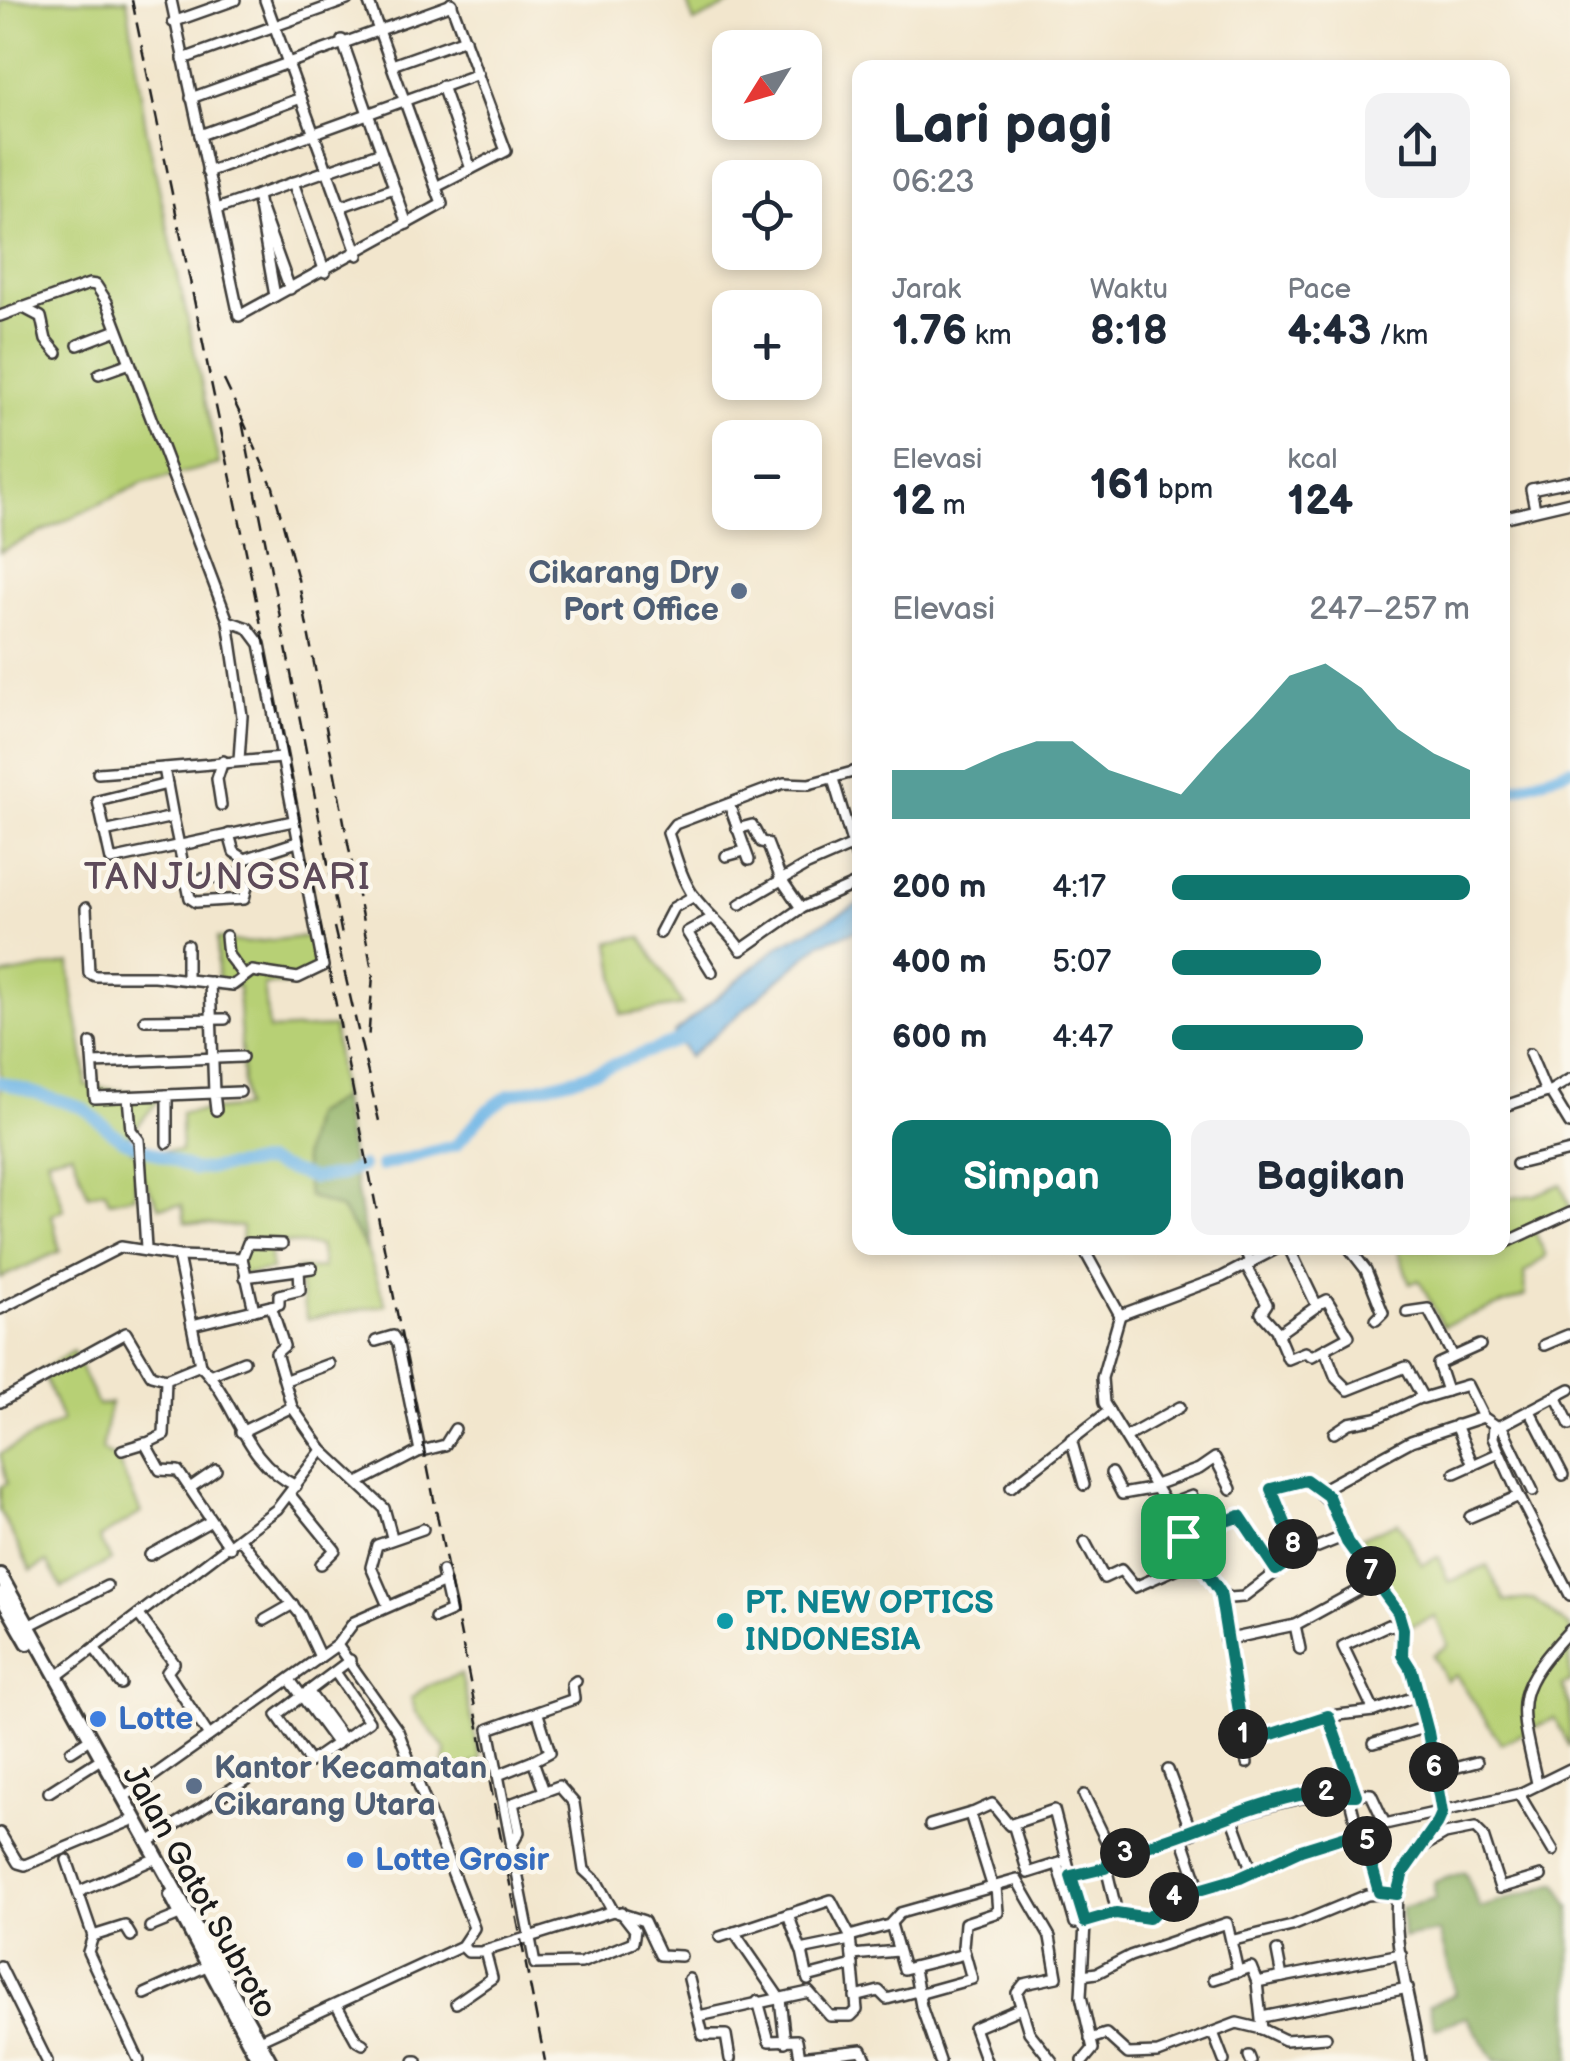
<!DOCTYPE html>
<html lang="id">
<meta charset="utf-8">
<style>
body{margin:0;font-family:"Balsamiq Sans",sans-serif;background:#f2f2f3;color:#1f2937;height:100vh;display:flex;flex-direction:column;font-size:38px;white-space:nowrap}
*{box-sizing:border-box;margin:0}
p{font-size:32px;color:#747a83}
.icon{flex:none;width:55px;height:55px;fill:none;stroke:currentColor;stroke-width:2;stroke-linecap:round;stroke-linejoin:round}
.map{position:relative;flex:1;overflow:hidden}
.details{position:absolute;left:852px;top:60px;width:658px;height:1195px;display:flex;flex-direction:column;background:#fff;border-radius:20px;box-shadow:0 5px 15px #0003}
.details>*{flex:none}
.needle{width:65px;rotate:233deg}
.fabs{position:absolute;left:712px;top:30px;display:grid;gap:20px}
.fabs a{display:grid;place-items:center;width:110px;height:110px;border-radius:20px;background:#fff;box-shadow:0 5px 15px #0003;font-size:50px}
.pin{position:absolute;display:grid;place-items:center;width:85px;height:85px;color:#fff;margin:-42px;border-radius:20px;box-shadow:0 5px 15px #0006}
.km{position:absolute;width:50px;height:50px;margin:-25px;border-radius:50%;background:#222;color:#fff;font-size:28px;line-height:50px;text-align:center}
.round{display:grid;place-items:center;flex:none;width:105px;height:105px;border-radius:20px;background:#f2f2f3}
.overview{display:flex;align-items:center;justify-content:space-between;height:170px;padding:0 40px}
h1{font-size:55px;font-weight:700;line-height:75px}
.metrics{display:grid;grid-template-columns:repeat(3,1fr);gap:15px;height:170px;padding:10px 40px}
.metrics div{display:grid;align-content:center}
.metrics b{font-size:42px;font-weight:700}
.metrics small{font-size:28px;font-weight:400}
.metrics p{font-size:28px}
.chart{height:280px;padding:20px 40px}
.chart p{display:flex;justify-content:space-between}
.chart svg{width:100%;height:180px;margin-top:10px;fill:#0f766e;opacity:.7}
.action{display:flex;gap:20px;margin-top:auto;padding:20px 40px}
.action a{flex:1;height:115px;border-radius:20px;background:#0f766e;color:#fff;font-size:40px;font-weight:700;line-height:115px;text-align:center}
.action a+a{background:#f2f2f3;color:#1f2937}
ul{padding:0 40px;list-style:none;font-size:32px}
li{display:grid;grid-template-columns:160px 120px 1fr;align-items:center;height:75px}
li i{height:25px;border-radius:12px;background:#0f766e}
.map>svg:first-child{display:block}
.green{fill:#b7d075;stroke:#6a7648;stroke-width:2.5}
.forest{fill:#91b266;stroke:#566741;stroke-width:2.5}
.water{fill:#6fb6e6;stroke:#466981;stroke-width:2.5}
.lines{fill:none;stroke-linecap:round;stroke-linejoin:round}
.river{stroke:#6fb6e6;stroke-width:12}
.minor-casing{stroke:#3c3a37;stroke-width:14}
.highway-casing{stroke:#3c3a37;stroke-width:18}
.minor{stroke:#fff;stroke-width:9}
.highway{stroke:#fff;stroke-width:12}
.rail{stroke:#1c1c1c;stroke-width:2.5;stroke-dasharray:15 8;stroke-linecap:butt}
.route-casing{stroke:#fff;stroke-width:20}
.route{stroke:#0f766e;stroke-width:12}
.service-dot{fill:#5c6f8a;stroke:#fbf7ec;stroke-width:4}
.culture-dot{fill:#0f9aa8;stroke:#fbf7ec;stroke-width:4}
.shop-dot{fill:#3f7fe0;stroke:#fbf7ec;stroke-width:4}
.labels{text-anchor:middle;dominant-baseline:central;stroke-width:9;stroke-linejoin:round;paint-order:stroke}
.service-label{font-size:32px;font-weight:bold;fill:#4e5e75;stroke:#fbf7ec;text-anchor:end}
.culture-label{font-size:32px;font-weight:bold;fill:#0d838f;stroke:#fbf7ec;text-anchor:start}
.shop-label{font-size:32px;font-weight:bold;fill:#366cbe;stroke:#fbf7ec;text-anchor:start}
.street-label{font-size:32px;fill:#1c1c1c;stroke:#fbf7ec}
.quarter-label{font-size:38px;letter-spacing:2.5px;fill:#5d4a59;stroke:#fbf7ec}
</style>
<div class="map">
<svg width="1570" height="2061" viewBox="0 0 1570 2061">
<rect width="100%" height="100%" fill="#fbf7ec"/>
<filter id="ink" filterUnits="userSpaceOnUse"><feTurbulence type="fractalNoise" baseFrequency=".01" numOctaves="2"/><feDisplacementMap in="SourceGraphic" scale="20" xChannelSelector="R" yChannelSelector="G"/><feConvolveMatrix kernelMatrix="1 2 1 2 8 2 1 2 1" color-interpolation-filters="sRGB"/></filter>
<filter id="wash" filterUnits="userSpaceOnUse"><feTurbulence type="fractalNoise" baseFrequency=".0048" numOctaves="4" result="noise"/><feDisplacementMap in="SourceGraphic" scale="40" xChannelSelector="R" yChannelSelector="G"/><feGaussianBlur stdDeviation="2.25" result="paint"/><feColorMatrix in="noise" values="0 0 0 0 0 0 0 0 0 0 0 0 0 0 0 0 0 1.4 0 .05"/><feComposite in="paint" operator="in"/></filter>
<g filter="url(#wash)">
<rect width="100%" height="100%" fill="#f2e6cd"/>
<g class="green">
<polygon points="0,0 127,0 146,128 219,464 143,483 0,552"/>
<polygon points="686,0 739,0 694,22"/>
<path d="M310 936 320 972 295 984 264 985 269 1030 334 1027 341 1098 312 1115 308 1196 341 1209 367 1250 386 1305 307 1319 296 1269 323 1268 319 1246 268 1241 272 1270 239 1275 242 1227 185 1222 182 1205 159 1207 144 1179 135 1180V1196L109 1201 105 1190 88 1195 72 1152 47 1158 64 1209 52 1215 60 1251 0 1278V976L70 963C71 1006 85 1042 86 1085L154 1096 156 1103 129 1136 132 1151H181V1113L244 1107 238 986H218L217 938 245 943Z"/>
<polygon points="641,937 683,1005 621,1015 610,942"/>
<polygon points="1561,1184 1570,1208 1534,1230 1546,1256 1524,1273 1526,1295 1443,1326 1419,1280 1410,1284 1397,1248 1502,1248 1503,1199 1535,1195"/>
<polygon points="73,1351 98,1405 110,1403 102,1451 117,1459 141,1513 99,1538 111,1560 62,1588 47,1562 31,1571 0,1511 0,1487 7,1483 0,1454 62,1421 42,1370"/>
<polygon points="1398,1522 1422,1565 1438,1557 1449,1582 1487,1566 1505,1601 1534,1599 1570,1628 1570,1682 1562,1686 1570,1707 1570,1747 1554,1718 1501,1744 1456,1675 1446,1681 1433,1655 1448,1645 1435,1616 1406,1628 1350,1542"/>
<polygon points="461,1674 481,1761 443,1774 446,1750 416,1712 411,1698 426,1686"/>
</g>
<g class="forest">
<polygon points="341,1098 367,1250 341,1209 308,1196 303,1155 312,1115"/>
<polygon points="1465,1872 1480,1908 1557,1883 1570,1907 1570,2061 1495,2061 1467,2017 1435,2028 1429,2005 1456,1994 1439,1932 1403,1938 1401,1908 1435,1899 1434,1882"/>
</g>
<polygon class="water" points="860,903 860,929 821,943 689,1057 674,1033 779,946"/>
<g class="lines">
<g class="river">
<polyline points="1502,793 1570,769"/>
<polyline points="0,1082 83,1108 121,1139 195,1170 266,1162 312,1178 342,1175 362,1166"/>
<polyline points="381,1166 456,1145 485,1112 509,1095 580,1077 692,1035"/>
</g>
</g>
</g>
<g filter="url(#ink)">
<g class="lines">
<defs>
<g id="minor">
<polyline points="171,0 239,316 442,204 368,0"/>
<polyline points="265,0 358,255"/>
<polyline points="173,22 235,0"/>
<polyline points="342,40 407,224"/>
<polyline points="183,59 347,0"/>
<polyline points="392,65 465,39"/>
<polyline points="442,86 471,169"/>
<polyline points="191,98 452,4"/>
<polyline points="200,135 301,98"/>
<polyline points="207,172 478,74"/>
<polyline points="293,182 325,272"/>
<polyline points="436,187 506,151 451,3"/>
<polyline points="257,195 275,296"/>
<polyline points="340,207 394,188"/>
<polyline points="217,209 381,152"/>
<polyline points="261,209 290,289"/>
<polyline points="22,307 41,317 46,340 57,353"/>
<polyline points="0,316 89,284 96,285 107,302 228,621 248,628 260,644 323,966 298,978 252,971 233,985 154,976 95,976 89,973 86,908"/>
<polyline points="78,345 117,330"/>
<polyline points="99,374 130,363"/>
<polyline points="1535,509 1531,489 1570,481"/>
<polyline points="1502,518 1570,502"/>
<polyline points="228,621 242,716 239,760"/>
<path d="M860 770 809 784 784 783 675 824 668 833C675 853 681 878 693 895 708 916 727 928 741 950L801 908 860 882"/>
<polyline points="98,773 164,768"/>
<polyline points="833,779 860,869"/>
<polyline points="167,784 98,801 111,860 293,821"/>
<polyline points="221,805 217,779 223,761"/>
<polyline points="730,807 749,860"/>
<polyline points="173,817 164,768 282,758"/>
<polyline points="737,829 752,825 761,842 767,843 781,879 801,908"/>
<polyline points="104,832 173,817 190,898 196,902 244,899 247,886"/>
<polyline points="229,834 234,852 245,859 297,842"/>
<polyline points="726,856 744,851"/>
<polyline points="184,882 234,874"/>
<polyline points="740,904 807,865 860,842"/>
<polyline points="660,933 673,908 694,896"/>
<polyline points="226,936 228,955 244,976"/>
<polyline points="187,945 187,980"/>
<polyline points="712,972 687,932 712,918"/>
<polyline points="145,1020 225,1019"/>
<polyline points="91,1043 95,1098 167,1095"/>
<polyline points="1530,1054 1546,1092"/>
<polyline points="93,1063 242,1057"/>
<polyline points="1550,1091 1570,1079"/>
<polyline points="128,1097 131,1130 139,1140 146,1248"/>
<polyline points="1502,1107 1550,1091 1570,1124"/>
<polyline points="216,1110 214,1093 240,1092"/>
<polyline points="167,1143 167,1095 214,1093 210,982"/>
<polyline points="1517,1164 1570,1151"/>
<polyline points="1505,1243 1570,1213"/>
<path d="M1083 1248 1120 1315 1102 1378 1104 1403 1220 1592 1230 1598 1243 1597 1298 1555 1340 1538 1369 1568 1401 1621 1402 1655 1412 1671 1427 1727 1442 1813C1431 1835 1408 1855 1401 1878 1385 1927 1414 2009 1420 2061"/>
<polyline points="1244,1248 1251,1264"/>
<polyline points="1349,1248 1366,1270 1383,1313 1376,1320"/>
<polyline points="178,1256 200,1365"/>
<polyline points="242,1258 248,1243 282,1244"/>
<polyline points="1247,1267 1267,1304 1261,1313 1279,1333 1317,1306 1289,1248"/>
<polyline points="245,1277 312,1268"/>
<polyline points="271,1306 284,1346 276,1353 292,1407 322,1450 384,1508 392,1537"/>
<polyline points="0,1309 121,1247 178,1256 242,1258 254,1310"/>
<polyline points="1407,1312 1428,1309 1453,1356"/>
<polyline points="1120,1315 1222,1277 1278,1248"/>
<polyline points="192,1325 279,1304 279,1295 300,1290 299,1269"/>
<polyline points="1277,1333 1288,1359 1305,1352 1312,1356 1349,1336 1327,1300 1317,1305"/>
<polyline points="376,1341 393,1336 398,1344 420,1451"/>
<polyline points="1544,1345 1568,1335"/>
<polyline points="1325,1350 1336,1378 1348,1390 1406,1367 1423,1398 1467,1385 1483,1417"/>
<polyline points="212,1374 244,1361"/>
<polyline points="286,1380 329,1364"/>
<polyline points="1447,1391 1438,1364 1480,1345"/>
<polyline points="1556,1396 1570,1425"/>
<path d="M0 1402 126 1333 151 1375 166 1379 200 1365C239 1404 241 1459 296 1486"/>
<polyline points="1530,1411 1563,1475"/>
<polyline points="1456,1425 1473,1465"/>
<polyline points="1501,1425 1533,1491"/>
<polyline points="1494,1426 1493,1438 1519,1496"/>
<polyline points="241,1432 292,1407"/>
<polyline points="1334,1433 1349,1423 1376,1418 1422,1397"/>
<polyline points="1126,1437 1180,1407"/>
<polyline points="1071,1439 1084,1485"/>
<polyline points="145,1444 164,1435 166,1379"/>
<polyline points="122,1450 145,1443 160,1470 178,1471 230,1548"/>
<polyline points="1111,1473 1122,1494 1156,1488"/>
<polyline points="1455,1473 1499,1453"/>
<polyline points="360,1482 418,1452 445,1445 455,1429"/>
<polyline points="1155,1485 1199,1469 1215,1458 1231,1489"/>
<polyline points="1011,1487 1109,1411"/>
<polyline points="190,1488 216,1470"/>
<polyline points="1321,1490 1411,1441 1483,1417 1498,1427 1570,1389"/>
<polyline points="291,1496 335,1550 321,1564"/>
<polyline points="1165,1506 1192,1496"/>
<polyline points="1470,1517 1519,1496 1570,1595"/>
<polyline points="1183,1537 1240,1516 1276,1571"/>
<polyline points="240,1539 300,1614 320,1657"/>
<polyline points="1085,1542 1104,1578 1121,1570 1135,1587 1198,1559"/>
<polyline points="150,1555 211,1521"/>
<path d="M1298 1555 1273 1488 1306 1480C1329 1500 1338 1509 1347 1542"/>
<polyline points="1220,1592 1247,1763"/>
<polyline points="388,1606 371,1567 377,1545 423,1529"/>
<polyline points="139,1615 174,1663 167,1672 209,1736"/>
<polyline points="435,1618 451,1611 442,1571"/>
<polyline points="265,1620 293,1604"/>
<polyline points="1295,1625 1300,1649"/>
<polyline points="28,1626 107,1586"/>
<polyline points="1225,1640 1295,1625 1377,1580"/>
<polyline points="95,1649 121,1684"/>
<polyline points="335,1672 369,1721 310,1762 277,1715 350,1660"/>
<polyline points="57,1676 277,1509 322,1450"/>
<polyline points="290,1680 337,1744"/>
<polyline points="576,1681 572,1684 574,1699 489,1729 535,1964 581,1963 633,1942 635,1930 621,1912"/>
<polyline points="308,1691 343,1739"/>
<polyline points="1374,1711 1343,1646 1388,1625 1403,1629"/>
<polyline points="1329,1716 1356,1795"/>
<polyline points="1244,1743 1329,1716 1374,1711 1418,1696"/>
<polyline points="1374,1743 1427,1727"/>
<polyline points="71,1751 85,1742"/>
<polyline points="533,1761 550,1752 538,1714"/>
<polyline points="1168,1770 1192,1834"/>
<polyline points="1435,1773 1477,1762"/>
<polyline points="498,1775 533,1761 544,1791"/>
<path d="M1537 1783C1519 1702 1510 1695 1570 1630"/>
<polyline points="49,1792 96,1762"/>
<polyline points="1519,1794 1553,1851"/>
<polyline points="1084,1795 1113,1855"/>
<polyline points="125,1796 337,1645 354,1622 445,1582"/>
<polyline points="1349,1796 1358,1832"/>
<polyline points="1232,1817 1252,1871"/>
<polyline points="1013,1824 1028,1873 1063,1862"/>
<polyline points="930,1825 971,1813"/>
<polyline points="1362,1831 1379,1893"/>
<polyline points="0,1833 18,1863 25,1865 130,1821"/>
<polyline points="1182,1837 1200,1890"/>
<polyline points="150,1841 247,1779"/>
<polyline points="1426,1845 1445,1834 1475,1828 1483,1836 1500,1888 1541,1876"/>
<polyline points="511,1846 519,1832 513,1803 559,1786 574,1803 584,1870 597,1882 613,1911"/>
<polyline points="67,1860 93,1936 88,1952 139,2061"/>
<polyline points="1058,1864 1075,1923 1117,1913 1106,1867"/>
<polyline points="1071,1876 1085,1923 1081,1996 1093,2049 1083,2061"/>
<path d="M993 1888 970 1814 992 1804 1009 1825 1054 1810 1071 1876 1105 1868 1113 1855C1207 1835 1274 1787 1371 1794L1385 1824"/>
<polyline points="78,1892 152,1860"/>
<polyline points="1117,1913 1149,1918 1168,1899 1240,1878 1301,1850 1385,1824 1519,1794 1570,1769"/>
<polyline points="788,1914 801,1950 850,1940"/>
<polyline points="891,1924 904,1969 965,1954"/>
<polyline points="150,1927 182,1914"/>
<polyline points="734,1932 780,1999 785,2042"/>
<polyline points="93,1936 125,1926 131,1936"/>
<polyline points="850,1936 889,1925 900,1913 1017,1880 1050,1937 1057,1977 1024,1984 1017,1993 1029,2032 1052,2061"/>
<polyline points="1234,1940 1292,1926 1367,1895 1397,1893"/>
<polyline points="462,1946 468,1952 481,1952 613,1911 644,1921 660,1955 681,1956"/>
<polyline points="802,1951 808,1980"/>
<polyline points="1277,1951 1282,1977"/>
<polyline points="852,1955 898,1951"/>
<polyline points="0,1966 47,2061"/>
<polyline points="914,1969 921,2006 940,2061"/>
<polyline points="1082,1975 1097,1973 1130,1956 1227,1923 1238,1972"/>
<polyline points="807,1977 853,1965"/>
<polyline points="689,1979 703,2035 726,2035 730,2059"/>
<polyline points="1214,1979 1251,1967 1257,1982 1401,1954"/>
<polyline points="145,1994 209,1965"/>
<polyline points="918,1994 972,1979 963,1947 965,1923 998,1912 996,1887"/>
<polyline points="855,1997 879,1991 887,1999 917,1991"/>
<polyline points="758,2001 769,2041 797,2040 800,2057 862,2050 867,2061"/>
<polyline points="456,2003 492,1978 485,1951"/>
<polyline points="337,2006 356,2040 363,2044"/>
<polyline points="699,2016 809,1992 830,2016 851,2016 857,2010 850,1936 831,1900 720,1937"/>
<polyline points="1262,2017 1408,1988"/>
<polyline points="1262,2029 1285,2040 1326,2037"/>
<polyline points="1214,2035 1224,2061"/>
<polyline points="1090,2039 1106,2034 1128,2054 1158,2053 1237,2023 1262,2029 1257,1982"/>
<polyline points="259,2040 462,1946 474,1928 398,1731 337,1645"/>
<polyline points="1249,2056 1251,2061"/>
<polyline points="414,2061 417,2061"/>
<polyline points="986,2061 974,2028 1021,2008"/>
</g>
<g id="highway">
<polyline points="0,1575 270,2061"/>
<polyline points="0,1594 28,1643"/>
<polyline points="171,1895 259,2061"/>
</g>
</defs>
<use href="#minor" class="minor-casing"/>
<use href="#highway" class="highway-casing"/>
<use href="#minor" class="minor"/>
<use href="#highway" class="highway"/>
<g class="rail">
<polyline points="132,0 254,590 545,2061"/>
<polyline points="224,380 241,416 343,941"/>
<polyline points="241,416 273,487 298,579 373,975 368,1042"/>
<polyline points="334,927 379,1121"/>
</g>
</g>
</g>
<g class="lines" filter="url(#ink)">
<defs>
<path id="route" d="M1306 1480 1328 1496 1347 1542 1398 1612 1403 1629 1402 1655 1412 1671 1428 1732 1442 1813 1438 1822 1403 1872 1397 1894 1379 1892 1362 1831 1301 1850 1240 1878 1168 1899 1149 1918 1116 1913 1085 1922 1071 1876 1105 1868 1114 1855C1181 1840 1242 1805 1309 1793 1325 1791 1340 1796 1356 1795L1328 1716 1244 1743 1220 1592 1183 1536 1240 1516 1276 1570 1298 1555 1271 1489Z"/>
</defs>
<use href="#route" class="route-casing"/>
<use href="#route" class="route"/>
</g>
<g class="service-dot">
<circle cx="739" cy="591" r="10"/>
<circle cx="194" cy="1786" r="10"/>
</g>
<circle class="culture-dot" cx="725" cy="1621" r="10"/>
<g class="shop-dot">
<circle cx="98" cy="1719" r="10"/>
<circle cx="355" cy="1860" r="10"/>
</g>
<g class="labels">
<g class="service-label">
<text x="719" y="573">Cikarang Dry<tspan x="719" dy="37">Port Office</tspan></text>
<text x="214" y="1768" text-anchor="start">Kantor Kecamatan<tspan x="214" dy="37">Cikarang Utara</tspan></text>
</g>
<g class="culture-label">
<text x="745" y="1603">PT. NEW OPTICS<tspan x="745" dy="37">INDONESIA</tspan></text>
</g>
<g class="shop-label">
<text x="118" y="1719">Lotte</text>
<text x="375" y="1860">Lotte Grosir</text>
</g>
<g class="street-label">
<text transform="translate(199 1892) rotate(61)">Jalan Gatot Subroto</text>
</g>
<g class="quarter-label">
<text x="228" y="877">TANJUNGSARI</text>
</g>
</g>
</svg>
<div class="fabs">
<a><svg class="needle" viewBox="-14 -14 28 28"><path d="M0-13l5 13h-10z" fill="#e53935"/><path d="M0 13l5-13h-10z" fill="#747a83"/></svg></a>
<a><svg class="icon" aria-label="locate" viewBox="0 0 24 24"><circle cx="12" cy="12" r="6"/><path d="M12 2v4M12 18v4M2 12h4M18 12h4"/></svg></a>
<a>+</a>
<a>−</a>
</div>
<div class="pin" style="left:1183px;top:1536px;background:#1e9e55"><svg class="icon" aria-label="arrive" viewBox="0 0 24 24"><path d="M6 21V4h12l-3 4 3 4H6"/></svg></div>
<b class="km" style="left:1243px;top:1734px">1</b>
<b class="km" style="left:1326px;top:1792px">2</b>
<b class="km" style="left:1125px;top:1853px">3</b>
<b class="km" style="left:1174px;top:1897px">4</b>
<b class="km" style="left:1367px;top:1841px">5</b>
<b class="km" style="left:1434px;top:1767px">6</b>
<b class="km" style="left:1371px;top:1571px">7</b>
<b class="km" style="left:1293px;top:1544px">8</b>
<section class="details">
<div class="overview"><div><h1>Lari pagi</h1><p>06:23</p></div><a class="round"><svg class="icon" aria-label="share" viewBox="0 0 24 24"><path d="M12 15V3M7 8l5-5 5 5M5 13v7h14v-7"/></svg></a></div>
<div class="metrics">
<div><p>Jarak</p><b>1.76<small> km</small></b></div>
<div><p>Waktu</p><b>8:18</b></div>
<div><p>Pace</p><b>4:43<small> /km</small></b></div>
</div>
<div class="metrics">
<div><p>Elevasi</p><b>12<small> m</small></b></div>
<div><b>161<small> bpm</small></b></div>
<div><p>kcal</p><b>124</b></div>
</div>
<div class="chart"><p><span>Elevasi</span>247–257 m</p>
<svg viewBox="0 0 160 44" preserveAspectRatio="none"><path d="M0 44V32L10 32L20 32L30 28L40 25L50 25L60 32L70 35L80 38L90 28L100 19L110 9L120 6L130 12L140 22L150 28L160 32V44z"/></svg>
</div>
<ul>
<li><b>200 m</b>4:17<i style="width:100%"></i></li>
<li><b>400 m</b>5:07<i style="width:50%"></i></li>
<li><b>600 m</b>4:47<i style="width:64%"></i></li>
</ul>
<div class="action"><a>Simpan</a><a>Bagikan</a></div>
</section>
</div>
